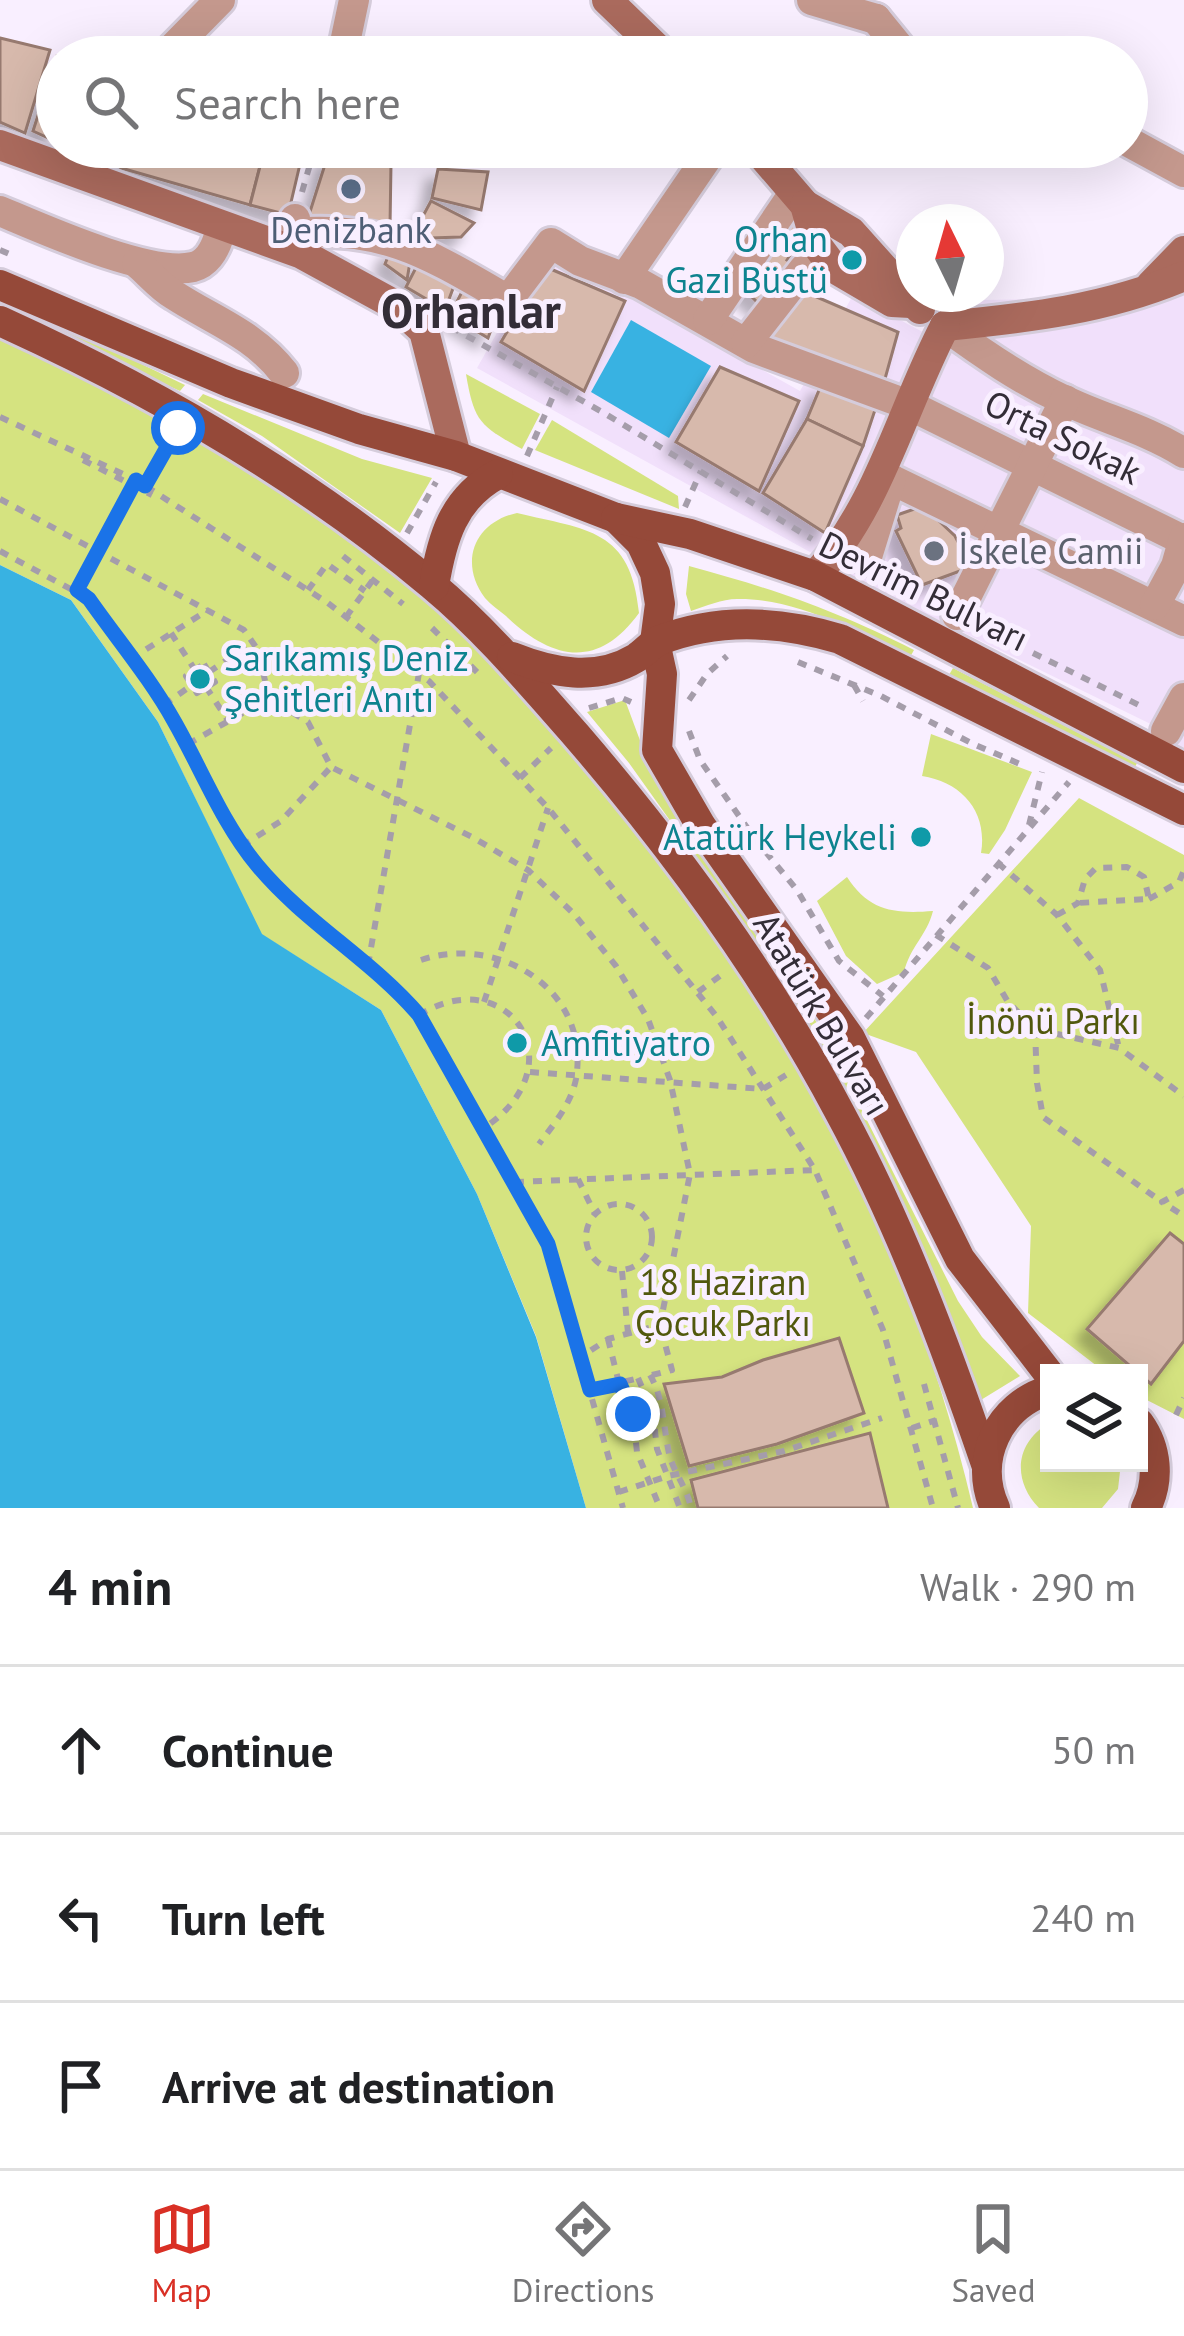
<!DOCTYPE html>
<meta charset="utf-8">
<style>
:root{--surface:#fff;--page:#f6f6f6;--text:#202124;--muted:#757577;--line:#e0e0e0;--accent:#d93025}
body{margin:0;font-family:"PT Sans",sans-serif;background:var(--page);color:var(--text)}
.controls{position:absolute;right:36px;bottom:36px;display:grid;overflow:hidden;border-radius:0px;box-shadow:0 12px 48px #0002}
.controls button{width:108px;height:108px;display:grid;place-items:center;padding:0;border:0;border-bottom:3px solid var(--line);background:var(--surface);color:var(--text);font:60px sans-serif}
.compass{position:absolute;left:896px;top:204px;width:108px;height:108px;border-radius:50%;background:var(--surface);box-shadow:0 12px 48px #0002;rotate:355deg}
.stop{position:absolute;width:36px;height:36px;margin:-27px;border:9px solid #1a73e8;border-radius:50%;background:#fff}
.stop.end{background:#1a73e8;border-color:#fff;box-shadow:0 3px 12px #0008}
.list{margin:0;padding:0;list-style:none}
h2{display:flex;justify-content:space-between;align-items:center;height:156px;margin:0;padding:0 48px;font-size:51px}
h2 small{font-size:39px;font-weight:400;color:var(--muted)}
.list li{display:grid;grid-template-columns:78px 1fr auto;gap:36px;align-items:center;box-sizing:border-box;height:168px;padding:0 48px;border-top:3px solid var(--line)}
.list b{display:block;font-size:45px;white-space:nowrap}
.list em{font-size:39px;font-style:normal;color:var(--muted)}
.icon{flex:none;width:66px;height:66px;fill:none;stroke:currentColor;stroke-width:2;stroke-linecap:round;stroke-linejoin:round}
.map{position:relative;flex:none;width:1184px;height:1508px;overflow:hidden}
.search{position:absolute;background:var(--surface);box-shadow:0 12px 48px #0002;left:36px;right:36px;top:36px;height:132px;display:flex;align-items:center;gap:30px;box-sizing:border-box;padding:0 42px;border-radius:66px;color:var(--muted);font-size:45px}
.sheet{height:660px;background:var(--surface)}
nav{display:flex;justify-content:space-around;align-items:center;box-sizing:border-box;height:168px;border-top:3px solid var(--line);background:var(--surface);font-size:33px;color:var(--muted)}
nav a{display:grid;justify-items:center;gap:6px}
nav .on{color:var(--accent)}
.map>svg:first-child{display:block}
.built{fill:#f1e0fb}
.green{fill:#d5e380}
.water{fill:#38b2e2}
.building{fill:#d7b9ac;stroke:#977a6f;stroke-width:3;filter:url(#shadow)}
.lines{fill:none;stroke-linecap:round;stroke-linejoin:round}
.street-casing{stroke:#d5ccdb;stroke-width:36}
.secondary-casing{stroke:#d5ccdb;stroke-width:36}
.primary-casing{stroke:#d5ccdb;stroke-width:36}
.path{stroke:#a59daa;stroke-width:6;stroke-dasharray:9 9;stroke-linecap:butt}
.street{stroke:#c4988d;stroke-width:30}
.secondary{stroke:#aa6a5d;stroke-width:30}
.primary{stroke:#954939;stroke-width:30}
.route{stroke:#1a73e8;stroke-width:15}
.service-dot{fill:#5c6f8a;stroke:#f9efff;stroke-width:4.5}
.culture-dot{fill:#0f9aa8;stroke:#f9efff;stroke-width:4.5}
.worship-dot{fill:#6b7280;stroke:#f9efff;stroke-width:4.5}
.labels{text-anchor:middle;stroke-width:10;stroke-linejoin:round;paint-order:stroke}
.service-label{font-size:36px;fill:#4e5e75;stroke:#f9efff}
.culture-label{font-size:36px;fill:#0d838f;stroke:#f9efff;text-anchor:end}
.street-label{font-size:36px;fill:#332d37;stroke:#f9efff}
.worship-label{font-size:36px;fill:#5b616d;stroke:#f9efff;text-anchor:start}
.park-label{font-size:36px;fill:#51580d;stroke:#f9efff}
.district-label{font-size:48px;font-weight:bold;fill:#332d37;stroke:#f9efff}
</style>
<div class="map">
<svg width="1184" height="1508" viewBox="0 0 1184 1508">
<defs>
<filter id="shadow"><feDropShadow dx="-11" dy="11" stdDeviation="6" flood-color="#0004"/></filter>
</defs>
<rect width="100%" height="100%" fill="#f9efff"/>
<path class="built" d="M545,248L800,391L853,295L951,347L975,300L1072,299L1153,276L1184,252V754L1163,743L1165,731L895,599L477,368Z"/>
<g class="green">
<path d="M0,296L185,385L180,391L0,310Z"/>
<path d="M0,329C61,361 126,390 186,425C268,475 347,534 422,595C490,651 547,720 602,787C780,1003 909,1234 973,1508H586L536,1336L477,1194L381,1010L261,934L158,722L71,600L0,565Z"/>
<path d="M466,374L540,414L522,449C480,426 474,422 466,374Z"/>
<path d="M203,394L362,459L432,478L400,533L262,436L198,400Z"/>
<path d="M552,420L678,496L679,509L535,450Z"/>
<path d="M517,513C588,530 631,529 639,613C598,670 552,660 506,616C499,610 491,605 485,598C458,562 475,522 517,513Z"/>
<path d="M689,566C774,589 835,610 914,650L909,659C856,632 799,598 737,599C722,599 706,606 691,611L686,594Z"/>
<path d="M953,668L1137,763L1134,769L949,675Z"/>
<path d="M625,700L648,762L821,1029L958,1301L982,1337L1020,1376L976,1403L741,927L711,878L629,763L587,712Z"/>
<path d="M931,734L1032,772L1005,830L989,854L981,853C988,812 962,782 922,776Z"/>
<path d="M1079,798L1184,855V1419L1139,1396V1373H1106L1028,1313L1031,1226L916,1052L863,1033Z"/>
<path d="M847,877C869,911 894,914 933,911C927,935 910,947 904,972L877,984L846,956L817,901Z"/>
<path d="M1049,1423V1463H1121L1118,1489L1102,1508H1039C1012,1480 1015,1443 1049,1423Z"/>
</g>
<g class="water">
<path d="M631,320L711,366L669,438L591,392Z"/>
<path d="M0,565L71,600L158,722L262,934L381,1010L477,1194L536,1337L586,1508H0Z"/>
</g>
<g class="building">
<path d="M0,38L50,50L25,133L0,122Z"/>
<path d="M57,56L61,57H57V142L33,131Z"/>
<path d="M129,147H265L250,205L121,168Z"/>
<path d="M265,147H304L288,215L250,205Z"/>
<path d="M328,155L391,163L390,226L308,218Z"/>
<path d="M438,169L488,172L481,210L432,198Z"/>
<path d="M431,201L474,223L461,237L430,238L416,229Z"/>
<path d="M791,210L806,247H796L787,260L798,267L763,308L739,284Z"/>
<path d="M392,247L412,250L407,280L385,264Z"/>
<path d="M422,256L458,275L445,310L406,287Z"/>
<path d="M546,267L625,301L584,391L501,342Z"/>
<path d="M466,284L501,303L488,338L450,315Z"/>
<path d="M796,288L898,332L883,386L759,332Z"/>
<path d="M720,367L799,401L759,491L676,442Z"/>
<path d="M822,383L877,404L863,446L807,419Z"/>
<path d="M807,419L863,446L825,533L763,493Z"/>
<path d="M923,506L955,536L971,567L922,585L896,531L901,528L897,515Z"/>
<path d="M1170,1233L1184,1244V1341L1151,1384L1087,1329Z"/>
<path d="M839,1338L864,1413L777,1444L689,1466L664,1384L722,1377L763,1360Z"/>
<path d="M870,1433L888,1508H698L691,1480Z"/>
</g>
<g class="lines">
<g class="street-casing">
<g id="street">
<path d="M812,0L876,19"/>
<path d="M876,19L907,57"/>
<path d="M164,57L220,0"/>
<path d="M342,57L354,0"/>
<path d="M1127,141L1184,172"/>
<path d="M0,211C43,229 149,277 193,267C206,264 214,251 218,239"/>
<path d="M295,219L292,233C385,225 430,255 508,300L551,243L580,261L641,284L754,348L909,405L1183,540"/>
<path d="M137,263C149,273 160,287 174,295C214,321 254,334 284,373"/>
<path d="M624,279L711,152"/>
<path d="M708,320L788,202"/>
<path d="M945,326C983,354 1021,380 1064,400C1104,419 1146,429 1184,453"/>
<path d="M746,343L804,269"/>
<path d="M882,475L1184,621"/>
<path d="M866,560L891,479"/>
<path d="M1155,605L1176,566L1184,538"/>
<path d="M957,615L1065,400"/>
<path d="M1166,731L1184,698"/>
</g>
</g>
<g class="secondary-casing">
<g id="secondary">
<path d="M607,0L666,57"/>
<path d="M0,145L302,254L397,306L424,331L456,456"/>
<path d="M755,147L805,205L816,244L834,268L892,302L911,303"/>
<path d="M805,205L851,232L920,309"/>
<path d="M1151,285L1184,251"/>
<path d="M945,326C1028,318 1107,309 1184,276"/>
<path d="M815,576C880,505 901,410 945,326"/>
</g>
</g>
<g class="primary-casing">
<g id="primary">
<path d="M0,285L231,383L359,429L456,456L616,518L641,543L655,573L660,604L655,642L662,674L657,750L701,826L850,1038L960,1259L1049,1374"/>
<path d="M0,321C154,391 302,476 432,585C485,629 530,683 576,735C676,851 768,977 840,1113C900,1224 945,1344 986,1464"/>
<path d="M616,518L690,534L815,576L1184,768"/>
<path d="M434,586C442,538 453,498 498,474"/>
<path d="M512,657C552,673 596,682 636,658C644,653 650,645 658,641C718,617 780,621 840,639L1184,810"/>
<path d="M1139,1423C1157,1448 1160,1480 1146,1508"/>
<path d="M995,1508C973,1459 998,1406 1049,1390"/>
</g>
</g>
<g class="path">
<path d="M302,192L315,147"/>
<path d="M0,250L16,257"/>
<path d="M451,327L604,413L812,539"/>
<path d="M0,417L136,480L328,603L429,681L548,808L717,1017L815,1170L883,1330L933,1508"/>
<path d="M527,456L557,387"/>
<path d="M83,460L152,495"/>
<path d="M145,486L170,441"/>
<path d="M0,499L244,630L258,650L269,698L308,722L331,767L472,837L528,870L574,914L616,966L648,1019L670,1080L690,1174L660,1325L608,1339L581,1357"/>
<path d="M685,507L701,471"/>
<path d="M407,533L436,482"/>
<path d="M0,551L89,599L171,715L242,846L259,868L283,894L398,990L419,1015L548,1244L623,1508"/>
<path d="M343,556L403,604"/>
<path d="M886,573L910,590"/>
<path d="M77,590L134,483"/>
<path d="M308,590L327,564L365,591"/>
<path d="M346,617L375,577"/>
<path d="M432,628L478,673"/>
<path d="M171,633L195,670"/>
<path d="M1033,653L1145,708"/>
<path d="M131,659L208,610"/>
<path d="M798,662L881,696L973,744L1020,764"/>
<path d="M204,664L215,682L197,693L186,676Z"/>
<path d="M209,672L253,642"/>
<path d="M854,685L863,701"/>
<path d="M206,687L229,722"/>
<path d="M689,700L707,674L727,656"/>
<path d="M164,705L192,685"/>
<path d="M589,708L622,698L631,702"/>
<path d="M689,731L700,760L755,839L797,890L839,961L883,996"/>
<path d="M188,744L269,698"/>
<path d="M520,778L551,748"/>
<path d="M1029,825L1042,772"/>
<path d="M242,846L281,821L331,767"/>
<path d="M998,863L1057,915L1100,970L1119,1048"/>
<path d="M1149,899L1179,882L1184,870"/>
<path d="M1057,915L1078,903L1085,879L1096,868L1127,867L1144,877L1149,899L1078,903"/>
<path d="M936,935L988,968L1008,1002L1035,1029L1119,1048L1184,1096"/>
<path d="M421,960C498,934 591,989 576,1079C571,1104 554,1124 539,1144"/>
<path d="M368,965L419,673"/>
<path d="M698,992L724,973"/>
<path d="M484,1002L548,808"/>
<path d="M419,1015C508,960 579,1065 484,1128"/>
<path d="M866,1018L1069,782"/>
<path d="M1035,1029L1037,1083L1043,1117L1162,1202"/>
<path d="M530,1072L763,1089L786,1075"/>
<path d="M578,1179L595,1214"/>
<path d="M515,1182L815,1170"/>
<path d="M1184,1190L1162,1202L1184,1216"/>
<circle cx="619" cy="1237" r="33"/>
<path d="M622,1271L628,1333"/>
<path d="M608,1339L619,1383L633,1415L637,1452L660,1508"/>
<path d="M650,1375C664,1399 663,1426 669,1453C673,1472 687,1487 691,1508"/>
<path d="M652,1375L672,1370L660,1325"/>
<path d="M638,1378L653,1413L657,1449L680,1508"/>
<path d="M924,1384L958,1508"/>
<path d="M590,1390L639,1378"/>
<path d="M1176,1415L1184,1398"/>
<path d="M912,1428L936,1420"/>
<path d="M619,1492L668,1476L784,1451L882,1418"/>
</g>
<use href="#street" class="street"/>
<use href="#secondary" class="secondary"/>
<use href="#primary" class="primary"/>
</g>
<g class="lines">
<path class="route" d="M178,428L145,486L136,480L77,590L89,599C117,639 150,678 174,721C201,768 222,823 257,865C304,922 371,959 419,1015L548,1244L590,1390L620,1384L633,1414"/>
</g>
<circle class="service-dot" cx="351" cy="189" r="12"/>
<g class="culture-dot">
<circle cx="852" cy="260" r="12"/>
<circle cx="200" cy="679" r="12"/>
<circle cx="921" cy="837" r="12"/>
<circle cx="517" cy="1043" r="12"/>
</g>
<circle class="worship-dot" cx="934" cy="551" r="12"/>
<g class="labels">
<g class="service-label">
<text x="351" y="243">Denizbank</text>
</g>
<g class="culture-label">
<text x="828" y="252">Orhan<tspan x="828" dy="41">Gazi Büstü</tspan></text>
<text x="224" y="671" text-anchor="start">Sarıkamış Deniz<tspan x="224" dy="41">Şehitleri Anıtı</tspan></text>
<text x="897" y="850">Atatürk Heykeli</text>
<text x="541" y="1056" text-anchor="start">Amfitiyatro</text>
</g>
<g class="street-label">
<text transform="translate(1063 437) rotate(26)" y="13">Orta Sokak</text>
<text transform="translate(924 591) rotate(26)" y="13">Devrim Bulvarı</text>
<text transform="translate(822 1014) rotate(59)" y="13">Atatürk Bulvarı</text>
</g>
<g class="worship-label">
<text x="958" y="564">İskele Camii</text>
</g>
<g class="park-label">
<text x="1053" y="1034">İnönü Parkı</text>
<text x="723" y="1295">18 Haziran<tspan x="723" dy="41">Çocuk Parkı</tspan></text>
</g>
<g class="district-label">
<text x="471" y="328">Orhanlar</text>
</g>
</g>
</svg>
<div class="controls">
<button><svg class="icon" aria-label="layers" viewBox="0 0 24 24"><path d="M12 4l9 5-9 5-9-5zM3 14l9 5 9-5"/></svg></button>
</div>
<svg class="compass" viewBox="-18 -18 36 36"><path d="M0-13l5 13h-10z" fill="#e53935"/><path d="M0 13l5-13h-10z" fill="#757577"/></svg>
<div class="stop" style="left:178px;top:428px"></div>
<div class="stop end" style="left:633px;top:1414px"></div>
<div class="search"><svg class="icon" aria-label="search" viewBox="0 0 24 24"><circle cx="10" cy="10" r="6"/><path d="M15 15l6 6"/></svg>Search here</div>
</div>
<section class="sheet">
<h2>4 min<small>Walk · 290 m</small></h2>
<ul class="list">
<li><svg class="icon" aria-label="ahead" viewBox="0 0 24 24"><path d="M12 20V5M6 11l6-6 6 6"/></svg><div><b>Continue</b></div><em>50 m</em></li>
<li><svg class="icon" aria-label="left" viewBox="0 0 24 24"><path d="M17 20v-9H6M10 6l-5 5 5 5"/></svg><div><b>Turn left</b></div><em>240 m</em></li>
<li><svg class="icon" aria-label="arrive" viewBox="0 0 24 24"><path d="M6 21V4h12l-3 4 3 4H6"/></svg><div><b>Arrive at destination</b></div></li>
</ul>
</section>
<nav>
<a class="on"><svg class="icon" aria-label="map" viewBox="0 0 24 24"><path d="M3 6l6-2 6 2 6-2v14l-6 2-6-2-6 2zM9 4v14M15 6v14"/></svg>Map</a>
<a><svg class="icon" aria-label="directions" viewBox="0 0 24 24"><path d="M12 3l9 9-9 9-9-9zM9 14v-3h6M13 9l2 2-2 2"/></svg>Directions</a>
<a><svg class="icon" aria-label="saved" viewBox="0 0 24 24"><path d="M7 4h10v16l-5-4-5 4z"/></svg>Saved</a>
</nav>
